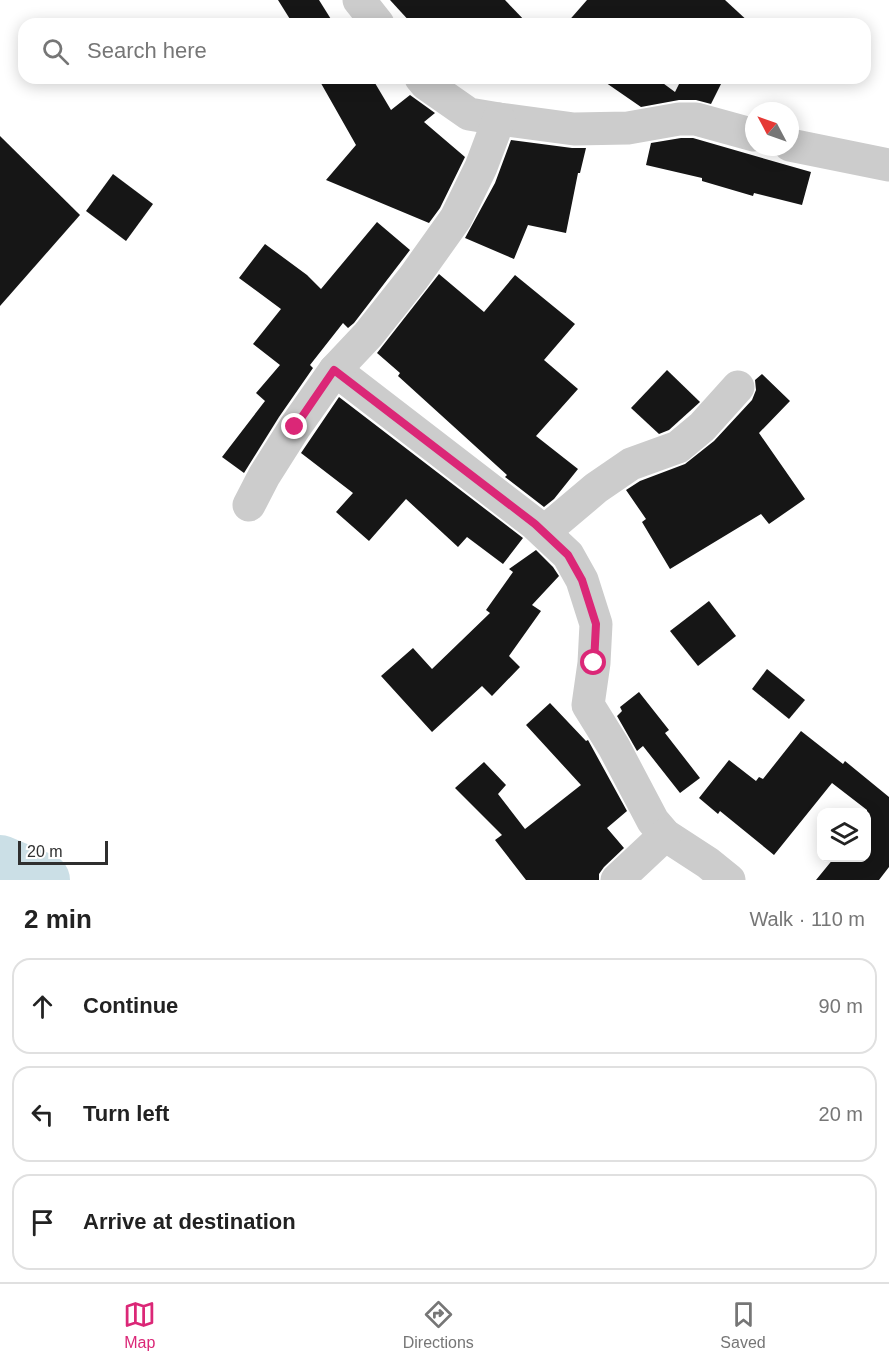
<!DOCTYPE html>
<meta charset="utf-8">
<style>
:root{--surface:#fff;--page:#f2f2f2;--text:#222;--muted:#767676;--line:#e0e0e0;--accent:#db2777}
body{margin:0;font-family:Helvetica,sans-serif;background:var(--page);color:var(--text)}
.controls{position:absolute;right:18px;bottom:18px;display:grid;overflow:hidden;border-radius:12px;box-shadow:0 3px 15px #0003}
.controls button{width:54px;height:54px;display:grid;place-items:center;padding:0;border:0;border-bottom:2px solid var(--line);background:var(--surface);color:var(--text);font:30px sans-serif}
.compass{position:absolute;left:745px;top:102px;width:54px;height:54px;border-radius:50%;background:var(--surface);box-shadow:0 3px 15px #0003;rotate:311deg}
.scale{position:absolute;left:18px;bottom:15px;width:90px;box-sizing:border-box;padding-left:6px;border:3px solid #2f2f2f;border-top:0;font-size:16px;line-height:21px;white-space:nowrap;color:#2f2f2f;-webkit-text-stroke:4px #fff;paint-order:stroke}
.stop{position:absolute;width:18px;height:18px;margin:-14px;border:4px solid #db2777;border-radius:50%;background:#fff}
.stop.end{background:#db2777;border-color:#fff;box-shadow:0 2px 6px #0008}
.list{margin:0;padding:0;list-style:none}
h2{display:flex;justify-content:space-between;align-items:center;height:78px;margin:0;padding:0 24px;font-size:26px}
h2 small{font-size:20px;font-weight:400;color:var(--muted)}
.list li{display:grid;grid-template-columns:39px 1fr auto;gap:18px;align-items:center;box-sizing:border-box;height:96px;margin:0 12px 12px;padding:0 12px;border:2px solid var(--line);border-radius:18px}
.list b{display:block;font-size:22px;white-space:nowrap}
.list em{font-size:20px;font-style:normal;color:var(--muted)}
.icon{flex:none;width:33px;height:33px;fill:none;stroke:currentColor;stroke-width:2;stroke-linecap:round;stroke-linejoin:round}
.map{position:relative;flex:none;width:889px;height:880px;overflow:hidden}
.search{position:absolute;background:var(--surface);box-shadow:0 3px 15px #0003;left:18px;right:18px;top:18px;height:66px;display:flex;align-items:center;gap:15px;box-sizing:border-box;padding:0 21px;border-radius:18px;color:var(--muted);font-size:22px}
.sheet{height:402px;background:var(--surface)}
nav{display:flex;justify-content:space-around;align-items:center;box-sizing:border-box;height:84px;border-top:2px solid var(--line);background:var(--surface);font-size:16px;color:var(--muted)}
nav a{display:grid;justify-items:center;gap:3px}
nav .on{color:var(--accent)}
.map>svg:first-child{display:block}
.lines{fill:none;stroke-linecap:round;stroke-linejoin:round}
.river{stroke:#cbdfe6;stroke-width:54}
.building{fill:#161616}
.minor{stroke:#ccc;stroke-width:33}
.route{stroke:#db2777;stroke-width:8}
</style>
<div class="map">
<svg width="889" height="880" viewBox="0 0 889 880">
<rect width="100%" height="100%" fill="#fff"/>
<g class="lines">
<path class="river" d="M0,862L43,880"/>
</g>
<g class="building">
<path d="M278,0H319L334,24H293Z"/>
<path d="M390,0H505L528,24H412Z"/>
<path d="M587,0H725L751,24H566Z"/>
<path d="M318,78H372L391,110L410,95L435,113L424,122L465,157L440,208L429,223L326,180L356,145Z"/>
<path d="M599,78H656L675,92L682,78H724L711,104L696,100H679L641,107Z"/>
<path d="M0,136L80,215L0,306Z"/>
<path d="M681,138H693L811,172L802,205L754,193L753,196L702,181V178L646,165L651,143Z"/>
<path d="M511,140L572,148H586L580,173H578L566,233L528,225L514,259L465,238L495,183Z"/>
<path d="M113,174L153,204L126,241L86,211Z"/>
<path d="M377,222L410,250L354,323L348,328L343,323L310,365L313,368L279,417L244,473L222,457L265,401L256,393L280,365L253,344L281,309L239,278L265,244L307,275L321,289Z"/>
<path d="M439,274L484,312L515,275L575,324L544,360L578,389L536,436L578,469L554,499L544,507L505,477L507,475L398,376L400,373L377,353Z"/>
<path d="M667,370L700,402L669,430L659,434L631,408Z"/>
<path d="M762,374L790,401L759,433L805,499L769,524L761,514L670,569L642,522L646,519L626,490L640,481L685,464L714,441L752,400L756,390L755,380Z"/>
<path d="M339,397L523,538L503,564L467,537L458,547L406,499L369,541L336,512L353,493L301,453Z"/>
<path d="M536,550L553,567L559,576L532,605L541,611L509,656L520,667L492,696L482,686L432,732L381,676L413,648L432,669L490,613L486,610L513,572L509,569Z"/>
<path d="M709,601L736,636L698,666L670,631Z"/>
<path d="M767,669L805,700L789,719L752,689Z"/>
<path d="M639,692L669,730L665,733L700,778L680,793L643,746L637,751L617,716L622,711L620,707Z"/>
<path d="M550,703L586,741L588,740L627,811L607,828L624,848L604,867L599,874V880H526L495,840L502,835L455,788L484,762L506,785L498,794L525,829L581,785L526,725Z"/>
<path d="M801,731L843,764L845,761L889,797V867L879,880H816L834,858H867V810L832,783L774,855L720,811L718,814L699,798L729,760L756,781L759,777L763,779Z"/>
</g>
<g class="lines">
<g class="minor">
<path d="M359,0L378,24"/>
<path d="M421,78L426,84L469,114L499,119L574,129L628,128L679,119H696L754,135"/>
<path d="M790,145L889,165"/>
<path d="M335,370L535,524L568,555L582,580L596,624L594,663L588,705L614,747L653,821L665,835L708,863L729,880"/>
<path d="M249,505L264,476L295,427L335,370L368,335L414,277L456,218L481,167L499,119"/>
<path d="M544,532L596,488L631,464L678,447L702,427L738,387"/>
<path d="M617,880L665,835"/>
</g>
</g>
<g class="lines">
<path class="route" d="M295,427L334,370L535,524L568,555L582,580L596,624L594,663"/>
</g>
</svg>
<div class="controls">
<button><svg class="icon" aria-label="layers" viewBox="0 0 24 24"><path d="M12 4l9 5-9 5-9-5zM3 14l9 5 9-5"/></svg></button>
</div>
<svg class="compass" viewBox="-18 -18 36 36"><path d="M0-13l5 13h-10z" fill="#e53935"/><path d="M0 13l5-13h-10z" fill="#767676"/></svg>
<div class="scale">20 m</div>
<div class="stop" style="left:594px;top:663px"></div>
<div class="stop end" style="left:295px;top:427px"></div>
<div class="search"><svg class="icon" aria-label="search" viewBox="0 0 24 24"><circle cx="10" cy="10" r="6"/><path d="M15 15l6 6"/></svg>Search here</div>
</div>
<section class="sheet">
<h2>2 min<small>Walk · 110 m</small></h2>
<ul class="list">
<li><svg class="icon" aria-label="ahead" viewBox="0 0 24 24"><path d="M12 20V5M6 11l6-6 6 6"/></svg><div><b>Continue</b></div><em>90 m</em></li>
<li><svg class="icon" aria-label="left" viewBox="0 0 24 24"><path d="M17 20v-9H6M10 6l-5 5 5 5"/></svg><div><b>Turn left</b></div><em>20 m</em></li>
<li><svg class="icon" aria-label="arrive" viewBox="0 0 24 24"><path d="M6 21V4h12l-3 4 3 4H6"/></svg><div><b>Arrive at destination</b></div></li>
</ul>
</section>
<nav>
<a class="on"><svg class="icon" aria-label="map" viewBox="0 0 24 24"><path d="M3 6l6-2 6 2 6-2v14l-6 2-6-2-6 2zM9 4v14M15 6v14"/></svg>Map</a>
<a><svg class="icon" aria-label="directions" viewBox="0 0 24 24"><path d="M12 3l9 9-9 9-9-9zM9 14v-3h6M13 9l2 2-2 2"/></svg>Directions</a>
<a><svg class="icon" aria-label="saved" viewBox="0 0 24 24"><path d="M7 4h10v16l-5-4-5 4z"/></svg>Saved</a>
</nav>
